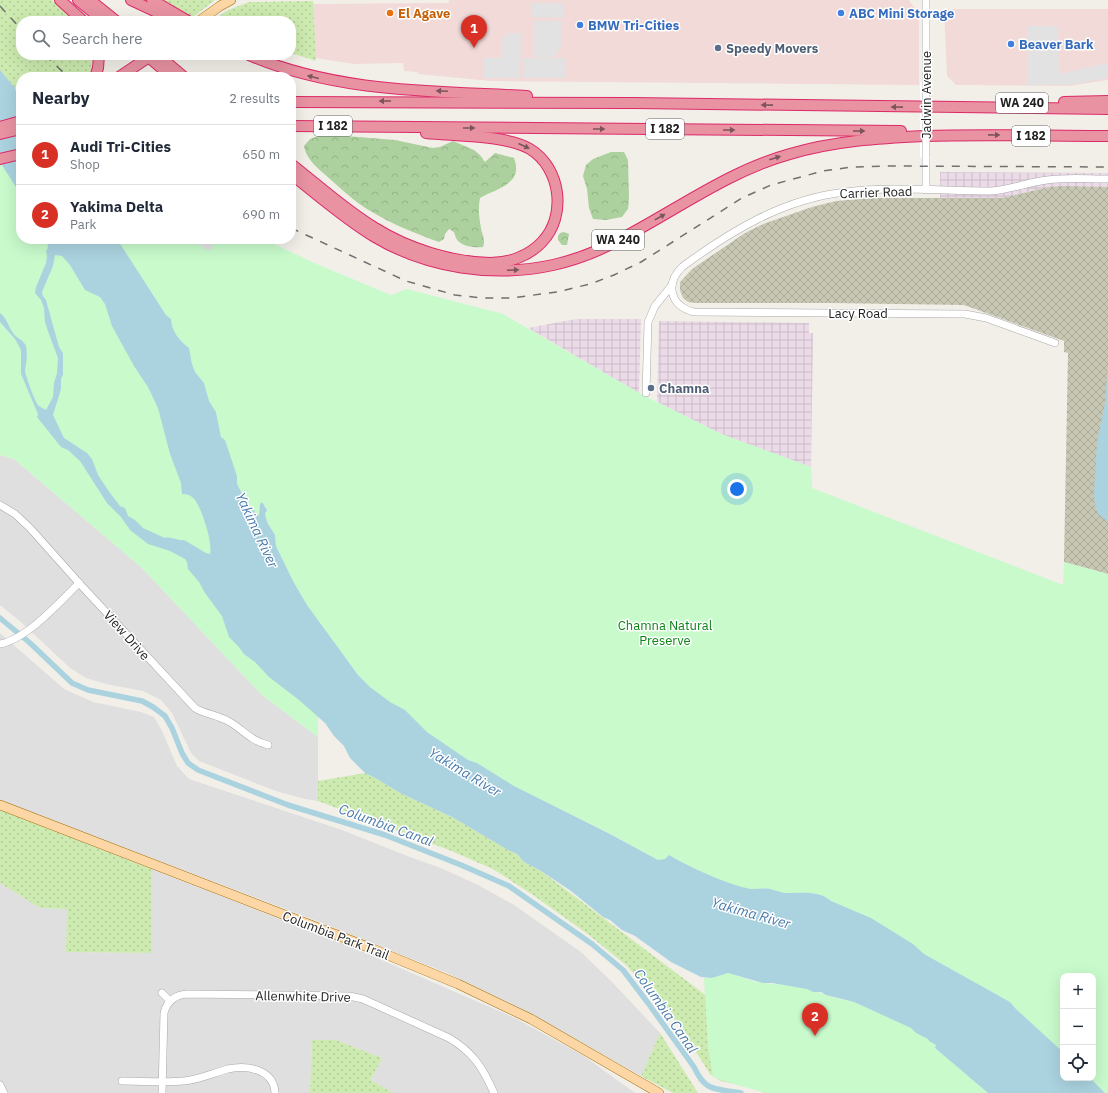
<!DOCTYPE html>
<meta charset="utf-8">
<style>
:root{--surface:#fff;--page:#f2f2f3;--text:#1f2937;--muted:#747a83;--line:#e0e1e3;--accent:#d93025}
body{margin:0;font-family:"IBM Plex Sans",sans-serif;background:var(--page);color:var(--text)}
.controls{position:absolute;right:12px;bottom:12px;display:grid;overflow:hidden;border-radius:8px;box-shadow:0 4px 16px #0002}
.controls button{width:36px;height:36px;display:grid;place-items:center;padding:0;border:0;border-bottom:1px solid var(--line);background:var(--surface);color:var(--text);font:20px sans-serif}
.you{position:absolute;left:737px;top:489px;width:14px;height:14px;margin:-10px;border:3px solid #fff;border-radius:50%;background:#1a73e8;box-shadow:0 0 0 6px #1a73e833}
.badge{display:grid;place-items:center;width:26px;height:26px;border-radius:50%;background:var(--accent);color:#fff;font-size:13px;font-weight:700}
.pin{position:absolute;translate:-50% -33px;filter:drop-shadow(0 1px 2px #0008)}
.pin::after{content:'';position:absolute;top:21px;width:14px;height:12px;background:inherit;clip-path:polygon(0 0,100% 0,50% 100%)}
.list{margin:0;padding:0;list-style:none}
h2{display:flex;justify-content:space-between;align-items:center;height:52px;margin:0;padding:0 16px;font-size:17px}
h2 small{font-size:13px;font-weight:400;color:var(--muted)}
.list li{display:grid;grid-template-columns:26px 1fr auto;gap:12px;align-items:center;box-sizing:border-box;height:60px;padding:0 16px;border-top:1px solid var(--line)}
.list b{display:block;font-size:15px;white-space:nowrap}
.list p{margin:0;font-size:13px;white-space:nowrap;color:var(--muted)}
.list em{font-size:13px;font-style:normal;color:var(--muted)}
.icon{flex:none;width:22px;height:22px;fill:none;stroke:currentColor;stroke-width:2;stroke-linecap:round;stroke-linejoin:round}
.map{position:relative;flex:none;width:1108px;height:1093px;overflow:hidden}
.search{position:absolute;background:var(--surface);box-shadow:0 4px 16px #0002;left:16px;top:16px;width:280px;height:44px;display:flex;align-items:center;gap:10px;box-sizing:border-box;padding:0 14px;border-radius:16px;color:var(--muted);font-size:15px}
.panel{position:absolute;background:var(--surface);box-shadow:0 4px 16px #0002;left:16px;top:72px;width:280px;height:172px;border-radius:16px}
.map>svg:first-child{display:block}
.residential{fill:#e0dfdf}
.commercial{fill:#f2dad9}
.industrial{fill:url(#industrial-grid)}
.construction{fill:url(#construction-cross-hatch)}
.grass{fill:url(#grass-dots)}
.forest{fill:url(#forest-crowns)}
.park{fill:#c8facc}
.parking{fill:#e2e2e2}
.water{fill:#aad3df;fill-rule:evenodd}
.pier{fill:#fff}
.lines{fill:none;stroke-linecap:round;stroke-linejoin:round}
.canal{stroke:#aad3df;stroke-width:5.5}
.minor-casing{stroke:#a9a9a9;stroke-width:8}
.major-casing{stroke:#a06b00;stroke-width:10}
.highway-casing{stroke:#dc2a67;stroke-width:12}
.minor{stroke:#fff;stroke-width:7}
.major{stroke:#fcd6a4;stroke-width:9}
.highway{stroke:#e892a2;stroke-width:10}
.rail{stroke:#707070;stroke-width:1.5;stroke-dasharray:8 8;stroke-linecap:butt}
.minor-bridge-casing{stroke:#a9a9a9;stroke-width:8;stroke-linecap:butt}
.minor-bridge{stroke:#fff;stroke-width:7}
.oneway{fill:#7b545c}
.food-dot{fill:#e8710a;stroke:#fff;stroke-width:1.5}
.shop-dot{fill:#3f7fe0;stroke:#fff;stroke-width:1.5}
.service-dot{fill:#5c6f8a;stroke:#fff;stroke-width:1.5}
.labels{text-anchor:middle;stroke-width:3;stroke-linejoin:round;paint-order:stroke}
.shield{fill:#fff;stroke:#646464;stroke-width:1}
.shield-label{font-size:12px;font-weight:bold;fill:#222}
.food-label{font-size:13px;font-weight:bold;fill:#c56008;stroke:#fff;text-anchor:start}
.shop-label{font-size:13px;font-weight:bold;fill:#366cbe;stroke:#fff;text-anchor:start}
.service-label{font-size:13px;font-weight:bold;fill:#4e5e75;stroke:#fff;text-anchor:start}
.street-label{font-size:13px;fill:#222;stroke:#fff}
.park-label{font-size:13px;fill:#0c8416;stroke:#fff}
.water-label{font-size:14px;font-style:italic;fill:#4a7aab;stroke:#fff}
</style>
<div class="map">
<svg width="1108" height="1093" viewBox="0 0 1108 1093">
<defs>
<pattern id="industrial-grid" width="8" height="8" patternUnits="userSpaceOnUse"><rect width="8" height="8" fill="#ebdbe8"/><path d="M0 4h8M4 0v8" fill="none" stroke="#c9bcc7"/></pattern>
<pattern id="construction-cross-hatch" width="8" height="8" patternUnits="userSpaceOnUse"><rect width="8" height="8" fill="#c7c7b4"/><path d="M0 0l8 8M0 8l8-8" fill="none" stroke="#abab9a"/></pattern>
<pattern id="grass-dots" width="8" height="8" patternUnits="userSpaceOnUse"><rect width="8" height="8" fill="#cdebb0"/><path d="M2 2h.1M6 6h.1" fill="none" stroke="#b0c997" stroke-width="1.8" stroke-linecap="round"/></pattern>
<pattern id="forest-crowns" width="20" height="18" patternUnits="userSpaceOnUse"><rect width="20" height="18" fill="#add19e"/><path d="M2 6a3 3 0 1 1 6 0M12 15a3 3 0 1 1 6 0" fill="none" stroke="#95b388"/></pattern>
</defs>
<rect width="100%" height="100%" fill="#f2efe9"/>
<g class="residential">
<path d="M0,455L14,459L142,568L262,695L318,737V801L305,799L276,791L199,761L191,753L172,713L161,700L143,691L106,684L86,678L70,668L22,623L0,605Z"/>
<path d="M0,633L64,689L93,702L141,712L154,717L162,731L177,766L189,779L342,830L410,857L441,868L478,885L514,905L581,952L612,982L660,1033L641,1076L553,1026L509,1003L447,973L322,923L0,800Z"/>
<path d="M151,869L354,948L515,1018L584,1056L635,1093H393L371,1080L382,1058L336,1040H312L310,1093H0V883L40,908L67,909L66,952L151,953Z"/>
</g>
<g class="commercial">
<path d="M449,0H909L919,14V85L491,81L418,74V72L404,71L403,63L354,64L315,58L313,4L449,3Z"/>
<path d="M944,9H1108V80L1069,86L956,85L947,76Z"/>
</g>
<g class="industrial">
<path d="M940,172L1108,173V187H1049L1002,198H940Z"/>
<path d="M576,319H641L639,393L528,328Z"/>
<path d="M659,321L809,323V333H813L811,467L721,434L657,402Z"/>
</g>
<path class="construction" d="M1063,186L1108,187V574L1064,562L1068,353L1064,352V341L964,305L831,303H695L688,302L683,298L680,290V282L692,269L745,233L763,224L812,207L836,201L871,198H1002L1049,187Z"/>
<g class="grass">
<path d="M0,0H52L73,21H21V55H91L92,66L88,77H21V103L18,99L15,88L0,70Z"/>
<path d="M164,0H215L193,17Z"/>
<path d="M313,1L316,61L291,53V21H212L228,10L249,2Z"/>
<path d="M365,773L377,779L400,793L452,817L508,850L517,854L524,862L541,871L773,1046V1093H765L748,1087L721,1081L710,1074L677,1022L626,965L589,935L533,895L493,869L449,850L318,801V781Z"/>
<path d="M0,810L151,869V953L66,952L67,909L40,908L0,883Z"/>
<path d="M660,1033L698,1093H673L641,1076Z"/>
<path d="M312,1040H336L382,1058L371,1080L393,1093H310Z"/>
</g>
<g class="forest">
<path d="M318,136H346L395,140L433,148L440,147L453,141L474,150L480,155L485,162L495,153L514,158C524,184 497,188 480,198C478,208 479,217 481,228C482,235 486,240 483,247C476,248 464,247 458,241C456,239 455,235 454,232L449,229L445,234L444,239L439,242C411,232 382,220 358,203C349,196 339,187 330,179C320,170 306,160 304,146L310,139Z"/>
<path d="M611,152H624L628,160L629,198L628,209L622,217L606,220L593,219L589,208L587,189L583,176L586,165L593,159Z"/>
<path d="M564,232L569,234L567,245H562L558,240V236L560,233Z"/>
</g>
<g class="park">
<path d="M0,149L21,181V239H62L97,288L318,698V737L262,695L142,568L14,459L0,455Z"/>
<path d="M117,239H264L314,263L391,295L407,289L503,314L639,393L721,434L811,467L812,488L1063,585L1064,562L1108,574V1093H1105L1090,1078H1093V976H1063V1052L1016,1009L1010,1002L924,954L913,944L871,918L831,901C820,890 799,893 785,893C779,892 775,890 770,889C764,888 757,889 751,889C729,885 689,867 669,855L665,859L658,860L611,834L514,786L477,763L468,760L427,732L405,710L390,703L370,687L358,675L307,605L293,581L276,546L275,535L267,522L265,514L267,509L262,502L260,504V517L247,503L237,484V476L221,437L216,412L209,401L204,383L195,372L192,364L189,348C179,340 172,332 171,319L166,315Z"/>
<path d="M728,973C740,976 752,982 764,983C776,984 795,986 807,989C823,993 838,1000 854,1002L911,1028L916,1033L929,1039V1041L936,1045L935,1048L988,1093H768L737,1085L713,1077L708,1047L704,978H712Z"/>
</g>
<g class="parking">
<path d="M531,3H563V18L531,17Z"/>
<path d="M533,21H561V46L554,57H533Z"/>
<path d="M1027,26H1058L1059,74L1108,63V78L1069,85H1027Z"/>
<path d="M507,33H521L520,78H484V58H501V37H507Z"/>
<rect x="524" y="58" width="42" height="20"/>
<path d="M189,239H217L209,251Z"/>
</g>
<g class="water">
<path d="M0,70L15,88L18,99L21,103V195L0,162Z"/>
<path d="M45,239H117L166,315L171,319C172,332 179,340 189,348L192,364L195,372L204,383L209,401L216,412L221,437L225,440L237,476V484L247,503L259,516L260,504L262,502L267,510L265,514L267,522L275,535L276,546L293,581L307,605L358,675L370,687L390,702L405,710L427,732L468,760L477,763L514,786L610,834L658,860L665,859L669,855C689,867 729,885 751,889C757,889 764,888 770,889C775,890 779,892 785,893C799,893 820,890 831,901L871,918L913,944L924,954L1010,1002L1016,1009L1063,1052V1078H1090L1105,1093H988L935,1048L936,1045L929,1041L928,1039L916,1033L911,1028L854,1002L826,995L821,992H813L807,989L772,983H763L728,973L712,978L701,977L671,962L635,936L622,930L610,920L603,917L571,891L541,871L524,862L517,854L508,850L452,817L400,793L377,779L365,773L350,758L344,746L334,736L325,723L299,700L269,677L255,662L244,654L238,646L229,637L222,616L205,593L199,582L188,569L187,562L185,559L170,551L148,544L130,530L121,517L107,503L80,461L68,450L61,447L37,417L38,414L21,374V350L15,339L0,322V313C7,318 8,326 13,333C16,338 24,340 26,346C28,354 26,363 25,371C25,374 35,402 38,405C40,407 44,409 46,410L53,397L54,383L57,373L58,358L49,334L45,322L44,308L41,300L35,293L36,287L46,263L47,257L46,251L48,248L47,241ZM55,255L62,256L70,265L85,290L100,297L105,304L112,326L134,366L148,387L158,408L170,454L181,483L182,494C188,494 192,496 195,500C202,509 213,544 210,554L206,553L184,540C177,541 171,536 165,538L143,528L135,520L128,516L125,508L120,506L110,493L98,475L92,459L87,453L64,438L53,415L61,389V379L63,375V353L59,347L46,300L43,296L42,292L53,266Z"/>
<path d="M1108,364V522L1098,514L1095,504L1094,493L1097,442L1105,403Z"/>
</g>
<rect class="pier" x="920" y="82" width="10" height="75"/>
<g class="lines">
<path class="canal" d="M0,618L30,643L72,683L88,690L142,701L153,707L165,716L172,728L182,753L188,763L198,770L288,805L385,835L461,865L509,886L592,944L623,970L648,1003L694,1067C706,1093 715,1088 741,1093"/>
<g class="minor-casing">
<g id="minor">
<path d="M926,0V82"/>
<path d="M926,190V157"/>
<path d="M1055,343L986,318L965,314L694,312C670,306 665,284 682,267C731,231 783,199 845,192C893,186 943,191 991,191C1011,190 1028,182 1047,180C1067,177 1088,179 1108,179"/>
<path d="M646,393L648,322L655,306L672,285"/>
<path d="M0,505L15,514L30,528L79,583L195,708C205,714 217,715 228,721C243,729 249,740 268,745"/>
<path d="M0,644C27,639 60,602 79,583"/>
<path d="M162,993L170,1001"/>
<path d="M122,1081C142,1081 164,1083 184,1081C198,1080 213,1073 228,1069C247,1065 274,1069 275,1093"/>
<path d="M0,1085L4,1093"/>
<path d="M162,1093L164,1013C167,1001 175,995 187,994L349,996L363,999L449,1038C473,1052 483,1068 494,1093"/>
</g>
</g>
<g class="major-casing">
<g id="major">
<path d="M199,21L220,6L231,0"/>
<path d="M0,805L373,949L458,984L531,1019L659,1093"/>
</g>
</g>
<g class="highway-casing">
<g id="highway">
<path d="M60,0L83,21"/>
<path d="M78,0L104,21"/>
<path d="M90,0L116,21"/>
<path d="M131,0L176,21"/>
<path d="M152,0L188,21"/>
<path d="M146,55L172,77"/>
<path d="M158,55L184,77"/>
<path d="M249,55C337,93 433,91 527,96"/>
<path d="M95,77L98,68L99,55"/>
<path d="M119,77L149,57"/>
<path d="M291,102L634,103L1108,109"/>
<path d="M1064,102L1108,101"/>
<path d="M291,126L901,131"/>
<path d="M0,127L21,121"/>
<path d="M0,134L21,129"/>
<path d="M0,159L21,154"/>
<path d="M291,164C318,185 345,210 375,228C409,249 451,262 490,263C509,263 529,256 542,242C567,216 561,168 530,149C507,135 454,136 426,133"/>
<path d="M291,174C318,195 345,219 375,237C427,268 494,278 553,265C580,259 606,248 630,234C682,206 732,170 790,154C834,141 879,138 924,136C985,134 1047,136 1108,136"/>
</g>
</g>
<use href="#minor" class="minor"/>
<use href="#major" class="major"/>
<use href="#highway" class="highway"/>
<g class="rail">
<path d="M0,6L21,29"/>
<path d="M45,55L68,77"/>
<path d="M291,228L406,281L455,295L483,298H511L557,292L590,284L614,275L641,262L742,198L771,185L823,171L852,167L885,166L1108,167"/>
</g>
<g class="minor-bridge-casing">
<path id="minor-bridge" d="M926,157V82"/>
</g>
<use href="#minor-bridge" class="minor-bridge"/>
</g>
<defs><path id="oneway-solid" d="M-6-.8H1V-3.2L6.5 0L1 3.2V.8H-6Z"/></defs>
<g class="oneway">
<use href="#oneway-solid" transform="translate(313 77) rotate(-166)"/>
<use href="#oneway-solid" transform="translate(442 91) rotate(-177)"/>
<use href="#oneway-solid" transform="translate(385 101) rotate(-180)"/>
<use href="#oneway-solid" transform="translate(767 105) rotate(-179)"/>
<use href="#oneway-solid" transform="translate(897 107) rotate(-179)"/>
<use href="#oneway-solid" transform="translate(469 128)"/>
<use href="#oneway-solid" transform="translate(599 129)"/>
<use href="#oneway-solid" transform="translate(729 130)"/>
<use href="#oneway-solid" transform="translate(859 131)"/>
<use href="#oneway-solid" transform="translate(994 135) rotate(1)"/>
<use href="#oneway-solid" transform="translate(524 146) rotate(24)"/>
<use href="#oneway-solid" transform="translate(775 158) rotate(-18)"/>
<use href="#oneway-solid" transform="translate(660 217) rotate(-29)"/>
<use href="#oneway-solid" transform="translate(513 270) rotate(-3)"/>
</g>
<circle class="food-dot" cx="390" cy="13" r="4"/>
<g class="shop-dot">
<circle cx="841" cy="13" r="4"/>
<circle cx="580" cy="25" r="4"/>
<circle cx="1011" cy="44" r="4"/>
</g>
<g class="service-dot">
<circle cx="718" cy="48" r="4"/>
<circle cx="651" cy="388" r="4"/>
</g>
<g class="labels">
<g class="shield">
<rect x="996" y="93" width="52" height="20" rx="3"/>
<rect x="314" y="116" width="38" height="20" rx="3"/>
<rect x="646" y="119" width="38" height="20" rx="3"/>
<rect x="1012" y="126" width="38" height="20" rx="3"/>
<rect x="592" y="230" width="52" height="20" rx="3"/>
</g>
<g class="shield-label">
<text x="1022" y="107">WA 240</text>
<text x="333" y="130">I 182</text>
<text x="665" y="133">I 182</text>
<text x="1031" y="140">I 182</text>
<text x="618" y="244">WA 240</text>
</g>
<g class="food-label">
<text x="398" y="18">El Agave</text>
</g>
<g class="shop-label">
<text x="849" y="18">ABC Mini Storage</text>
<text x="588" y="30">BMW Tri-Cities</text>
<text x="1019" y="49">Beaver Bark</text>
</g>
<g class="service-label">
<text x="726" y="53">Speedy Movers</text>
<text x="659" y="393">Chamna</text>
</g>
<g class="street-label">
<text transform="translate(926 95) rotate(-90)" y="5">Jadwin Avenue</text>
<text transform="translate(876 192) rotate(-2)" y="5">Carrier Road</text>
<text x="858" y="318">Lacy Road</text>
<text transform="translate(127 635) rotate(48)" y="5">View Drive</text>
<text transform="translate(336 935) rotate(21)" y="5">Columbia Park Trail</text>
<text transform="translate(303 996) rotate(1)" y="5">Allenwhite Drive</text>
</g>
<g class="park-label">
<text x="665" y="630">Chamna Natural<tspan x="665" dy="15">Preserve</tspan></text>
</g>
<g class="water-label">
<text transform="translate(257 530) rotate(65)" y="5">Yakima River</text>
<text transform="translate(465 772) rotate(31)" y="5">Yakima River</text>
<text transform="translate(386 825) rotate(20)" y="5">Columbia Canal</text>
<text transform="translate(751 913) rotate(16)" y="5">Yakima River</text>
<text transform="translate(666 1011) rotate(55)" y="5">Columbia Canal</text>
</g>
</g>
</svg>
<div class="controls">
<button>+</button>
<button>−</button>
<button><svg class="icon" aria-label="locate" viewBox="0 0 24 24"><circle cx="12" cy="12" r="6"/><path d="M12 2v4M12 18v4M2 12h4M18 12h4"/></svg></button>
</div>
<div class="you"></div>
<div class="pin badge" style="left:474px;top:48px">1</div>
<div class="pin badge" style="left:815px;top:1036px">2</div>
<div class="search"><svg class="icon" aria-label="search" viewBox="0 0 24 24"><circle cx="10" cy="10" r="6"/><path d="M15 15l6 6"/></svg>Search here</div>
<section class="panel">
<h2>Nearby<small>2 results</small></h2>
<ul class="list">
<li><span class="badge">1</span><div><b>Audi Tri-Cities</b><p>Shop</p></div><em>650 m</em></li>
<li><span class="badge">2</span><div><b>Yakima Delta</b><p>Park</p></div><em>690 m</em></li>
</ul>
</section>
</div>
